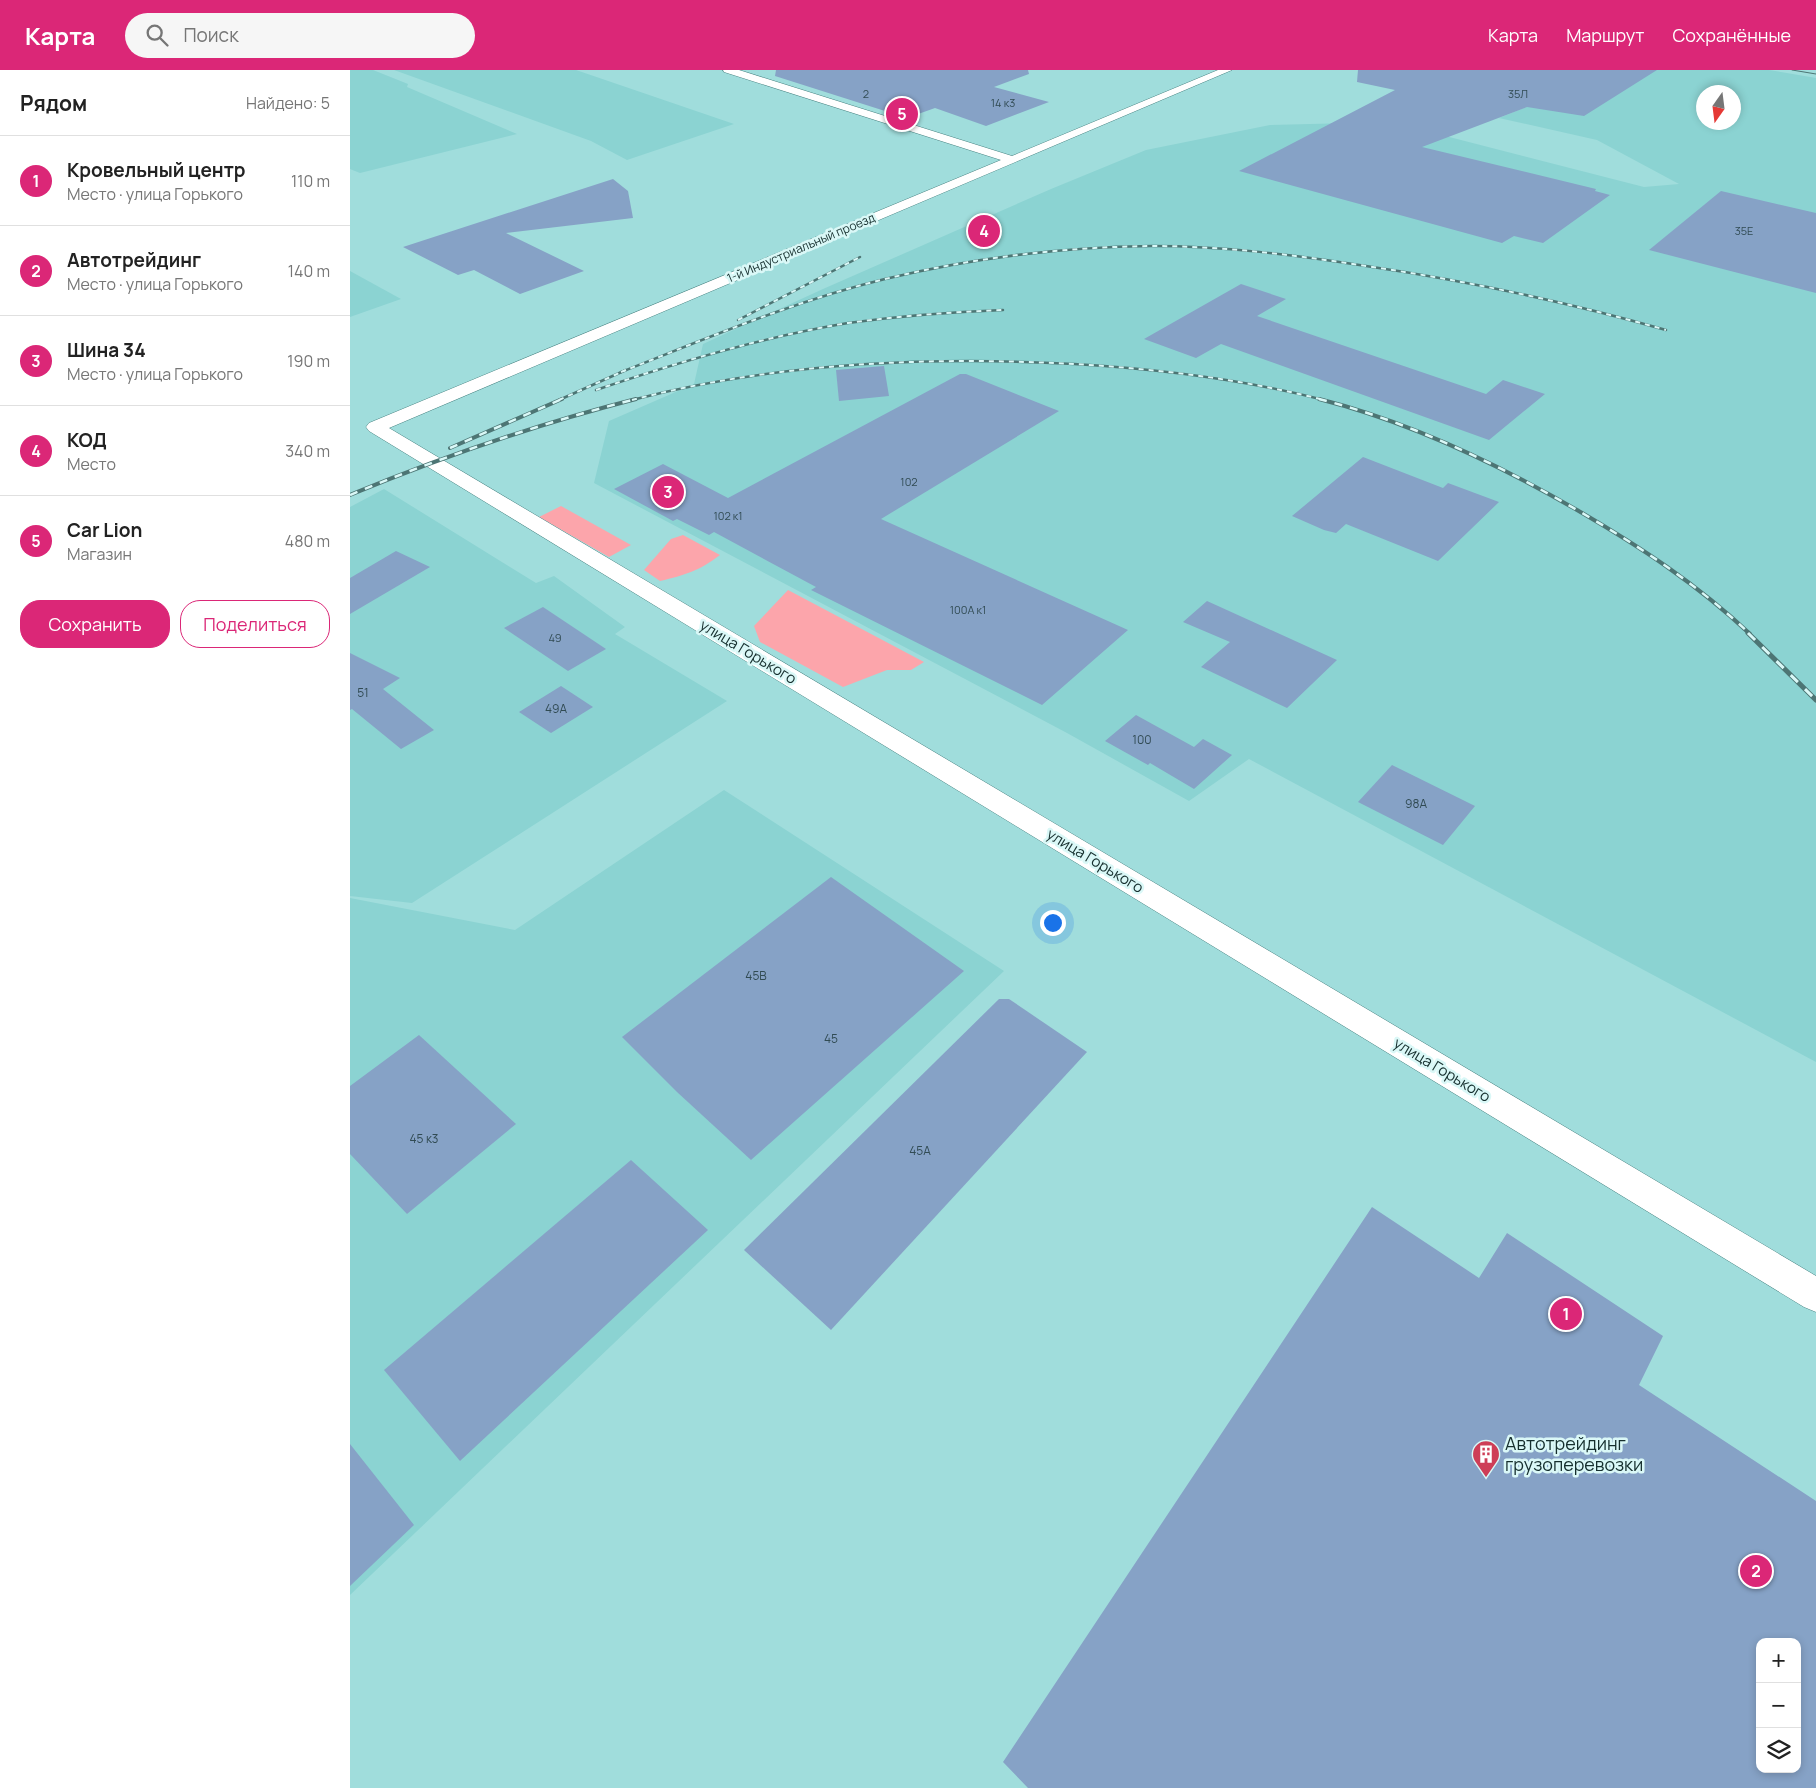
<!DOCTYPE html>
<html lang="ru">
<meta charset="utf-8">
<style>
:root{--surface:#fff;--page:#f6f6f6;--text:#222;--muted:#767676;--line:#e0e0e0;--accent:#db2777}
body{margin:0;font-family:Manrope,sans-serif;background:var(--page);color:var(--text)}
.controls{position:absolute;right:15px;bottom:15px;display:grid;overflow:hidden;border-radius:10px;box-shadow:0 2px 8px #0003}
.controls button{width:45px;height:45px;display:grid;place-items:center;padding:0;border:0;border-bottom:1px solid var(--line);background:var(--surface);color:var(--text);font:25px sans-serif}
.compass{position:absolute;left:1346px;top:15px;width:45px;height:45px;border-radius:50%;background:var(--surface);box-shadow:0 2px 8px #0003;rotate:194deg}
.you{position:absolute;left:702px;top:852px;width:18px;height:18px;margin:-12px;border:4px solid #fff;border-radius:50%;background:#1a73e8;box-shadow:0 0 0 8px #1a73e833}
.badge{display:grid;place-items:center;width:32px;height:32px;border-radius:50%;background:var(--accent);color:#fff;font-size:16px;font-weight:700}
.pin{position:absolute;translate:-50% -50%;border:2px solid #fff;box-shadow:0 1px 5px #0006}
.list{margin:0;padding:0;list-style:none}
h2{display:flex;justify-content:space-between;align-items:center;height:65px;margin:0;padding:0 20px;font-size:21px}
h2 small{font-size:16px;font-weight:400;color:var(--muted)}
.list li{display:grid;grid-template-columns:32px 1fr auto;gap:15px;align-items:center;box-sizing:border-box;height:90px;padding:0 20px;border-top:1px solid var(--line)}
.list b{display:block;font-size:19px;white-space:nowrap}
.list p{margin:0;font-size:16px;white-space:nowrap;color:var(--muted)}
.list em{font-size:16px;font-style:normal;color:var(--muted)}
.actions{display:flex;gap:10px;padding:15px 20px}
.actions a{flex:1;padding:11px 0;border:1px solid var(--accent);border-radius:20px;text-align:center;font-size:18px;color:var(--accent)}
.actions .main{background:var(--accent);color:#fff}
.icon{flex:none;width:28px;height:28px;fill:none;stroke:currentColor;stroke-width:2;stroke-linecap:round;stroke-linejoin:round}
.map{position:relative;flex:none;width:1466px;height:1718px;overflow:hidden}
header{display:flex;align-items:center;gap:30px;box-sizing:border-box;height:70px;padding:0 25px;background:var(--accent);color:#fff}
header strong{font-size:24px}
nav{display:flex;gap:28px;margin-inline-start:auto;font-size:18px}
.search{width:350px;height:45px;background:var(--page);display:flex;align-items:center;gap:12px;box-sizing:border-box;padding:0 18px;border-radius:28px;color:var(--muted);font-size:19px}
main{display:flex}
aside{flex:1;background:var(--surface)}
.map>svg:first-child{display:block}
.built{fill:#8bd3d2;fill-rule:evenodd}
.green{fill:#fca5ab}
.building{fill:#86a2c6;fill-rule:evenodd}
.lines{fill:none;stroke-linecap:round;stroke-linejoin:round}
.minor-casing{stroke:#488382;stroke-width:1}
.minor{fill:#fff;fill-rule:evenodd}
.tram{stroke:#4d7574;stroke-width:1}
.rail-far2-casing{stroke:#4d7574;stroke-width:2.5}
.rail-far1-casing{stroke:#4d7574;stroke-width:4}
.rail-casing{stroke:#4d7574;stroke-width:5}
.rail-far2{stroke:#daf8f7;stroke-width:2;stroke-dasharray:5;stroke-linecap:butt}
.rail-far1{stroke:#daf8f7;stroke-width:2.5;stroke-dasharray:8;stroke-linecap:butt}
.rail{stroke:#daf8f7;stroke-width:3;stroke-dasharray:10;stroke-linecap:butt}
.labels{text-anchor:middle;stroke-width:5;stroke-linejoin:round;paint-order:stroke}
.far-number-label{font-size:11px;fill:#314b53}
.far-street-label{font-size:12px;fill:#152e2d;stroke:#daf8f7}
.number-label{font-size:12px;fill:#314b53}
.street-label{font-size:15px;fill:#152e2d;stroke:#daf8f7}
.near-poi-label{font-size:18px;fill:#152e2d;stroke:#daf8f7;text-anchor:start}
</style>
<header>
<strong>Карта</strong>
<div class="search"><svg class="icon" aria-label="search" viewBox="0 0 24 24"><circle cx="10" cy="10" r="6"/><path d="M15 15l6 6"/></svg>Поиск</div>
<nav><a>Карта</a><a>Маршрут</a><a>Сохранённые</a></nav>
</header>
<main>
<aside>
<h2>Рядом<small>Найдено: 5</small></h2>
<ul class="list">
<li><span class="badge">1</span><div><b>Кровельный центр</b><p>Место · улица Горького</p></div><em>110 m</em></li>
<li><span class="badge">2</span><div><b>Автотрейдинг</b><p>Место · улица Горького</p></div><em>140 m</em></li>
<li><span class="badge">3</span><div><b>Шина 34</b><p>Место · улица Горького</p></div><em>190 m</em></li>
<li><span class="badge">4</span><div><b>КОД</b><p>Место</p></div><em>340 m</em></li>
<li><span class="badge">5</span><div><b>Car Lion</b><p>Магазин</p></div><em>480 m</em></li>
</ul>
<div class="actions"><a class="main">Сохранить</a><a>Поделиться</a></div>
</aside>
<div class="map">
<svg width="1466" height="1718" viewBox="0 0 1466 1718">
<rect width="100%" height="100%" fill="#a0dddc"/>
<g class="built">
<path d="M0,0H23L58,14L57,17L167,64L10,103L0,99Z"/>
<path d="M44,0H226L384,54L277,90L241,71Z"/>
<path d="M1157,0H1419L1466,8V992L899,689L839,731L717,663L244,413L259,351L344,314L353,274L473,219L701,119L796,80L920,55L1041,52L1294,117L1329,114L1247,70L1149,48L1184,34ZM1354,22H1384V52H1354Z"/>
<path d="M0,201L51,229L0,247Z"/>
<path d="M34,419L186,513L204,506L275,557L265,564L377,631L62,833L0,826V437Z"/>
<path d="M374,720L654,901L0,1525V828L165,860Z"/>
</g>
<g class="green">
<path d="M211,436L281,475L259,487L189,447Z"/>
<path d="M333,465L370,485C349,501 335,505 310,511L294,500L321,469Z"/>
<path d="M438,520L574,592L561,600H537L493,617L410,572L404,556Z"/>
</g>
<g class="building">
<path d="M426,0H678L679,4L644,17L699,32L636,56L585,38L557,48L425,6Z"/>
<path d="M1008,0H1307L1234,46L1177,37L1072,77L1246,119L1245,121L1260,125L1193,173L1164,166L1152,173L889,101L1045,20L1007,12Z"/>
<path d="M263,109L278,121L283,148L156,163L234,201L170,224L124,200L108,205L53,177Z"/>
<path d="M1371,121L1466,143V223L1299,180Z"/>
<path d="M891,214L936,229L907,246L1136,324L1153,310L1195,324L1139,370L871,274L846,288L794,269Z"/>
<path d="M534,296L539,326L489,331L486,300Z"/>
<path d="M610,304H616L709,341L531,449L778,560L692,635L461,520L466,517L364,462L359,465L327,449L323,451L264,419L313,394L378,428Z"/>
<path d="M1013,387L1093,418L1098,413L1149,432L1088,491L996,454L986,463L974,460L942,446Z"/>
<path d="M46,481L80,497L0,544V508Z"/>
<path d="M857,531L987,590L937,638L851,597L880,572L833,552Z"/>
<path d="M193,537L256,579L218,601L154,558Z"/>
<path d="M0,583L50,608L33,619L84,660L51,679L2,639L0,640Z"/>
<path d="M211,616L243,637L201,663L169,642Z"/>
<path d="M786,645L844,677L853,669L882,685L844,719L800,693L798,695L755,671Z"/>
<path d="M1042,695L1125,736L1093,775L1008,732Z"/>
<path d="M481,807L614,901L401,1090L327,1022L272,967Z"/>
<path d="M649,929H659L737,982L481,1260L394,1180Z"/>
<path d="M69,965L166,1054L57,1144L0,1084V1016Z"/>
<path d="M281,1090L358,1160L110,1391L34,1300Z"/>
<path d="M1022,1137L1129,1208L1157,1163L1313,1266L1289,1315L1466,1431V1718H678L653,1692ZM1410,1572H1447V1699H1410Z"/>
<path d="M0,1374L64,1455L0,1516Z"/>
</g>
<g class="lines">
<g class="minor-casing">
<path id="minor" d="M373,0H389L662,86L868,0H882L39,358L1466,1206V1242L1454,1237L19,361L16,357L19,353L651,90L374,2Z"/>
</g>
<use href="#minor" class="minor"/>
<path class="tram" d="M1442,0L1466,4"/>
<g class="rail-far2-casing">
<g id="rail-far2">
<path d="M388,250L510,187"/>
<path d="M271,302C358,268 444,231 535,209C622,188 712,177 802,176C874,176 945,185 1016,196C1118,211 1217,232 1316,260"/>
<path d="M246,320C328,292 412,267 498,253C550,246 601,242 653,240"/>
<path d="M209,330L276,300"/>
<path d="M282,330C425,293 576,286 724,294C809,299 892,309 974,330"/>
</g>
</g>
<g class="rail-far1-casing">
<g id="rail-far1">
<path d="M969,329C1060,352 1146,393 1227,440C1289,476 1347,514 1400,564"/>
<path d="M100,378L212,329"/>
<path d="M0,425C94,386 188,354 286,329"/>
</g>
</g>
<g class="rail-casing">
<path id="rail" d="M1398,563L1466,630"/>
</g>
<use href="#rail-far2" class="rail-far2"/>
<use href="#rail-far1" class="rail-far1"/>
<use href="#rail" class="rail"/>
</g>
<defs>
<g id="building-pin" transform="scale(1.4375)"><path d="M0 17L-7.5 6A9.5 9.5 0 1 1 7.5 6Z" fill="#ce3e57" stroke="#daf8f7"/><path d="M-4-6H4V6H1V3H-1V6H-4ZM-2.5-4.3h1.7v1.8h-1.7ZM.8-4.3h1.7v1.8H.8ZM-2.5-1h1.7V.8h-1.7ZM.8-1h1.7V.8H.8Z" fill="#fff"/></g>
</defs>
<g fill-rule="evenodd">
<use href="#building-pin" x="1136" y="1384"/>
</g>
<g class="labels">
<g class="far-number-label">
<text x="516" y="28">2</text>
<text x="1168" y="28">35Л</text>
<text x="653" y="37">14 к3</text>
<text x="1394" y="165">35Е</text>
<text x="559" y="416">102</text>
<text x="378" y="450">102 к1</text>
<text x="618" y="544">100А к1</text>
<text x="205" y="572">49</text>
</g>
<g class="far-street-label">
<text transform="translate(451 178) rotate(-23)" y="4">1-й Индустриальный проезд</text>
</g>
<g class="number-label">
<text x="13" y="627">51</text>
<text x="206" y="643">49А</text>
<text x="792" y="674">100</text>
<text x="1066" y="738">98А</text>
<text x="406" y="910">45В</text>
<text x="481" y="973">45</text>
<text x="74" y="1073">45 к3</text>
<text x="570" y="1085">45А</text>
</g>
<g class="street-label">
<text transform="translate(398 582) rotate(31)" y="5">улица Горького</text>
<text transform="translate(745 791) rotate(31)" y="5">улица Горького</text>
<text transform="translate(1092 1000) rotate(31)" y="5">улица Горького</text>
</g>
<g class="near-poi-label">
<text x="1155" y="1380">Автотрейдинг<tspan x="1155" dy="21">грузоперевозки</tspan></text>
</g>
</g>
</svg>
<div class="controls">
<button>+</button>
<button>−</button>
<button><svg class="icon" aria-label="layers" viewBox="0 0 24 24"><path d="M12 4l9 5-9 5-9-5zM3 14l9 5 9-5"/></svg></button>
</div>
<svg class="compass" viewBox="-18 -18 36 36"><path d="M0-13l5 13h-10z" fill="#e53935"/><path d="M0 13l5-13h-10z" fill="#767676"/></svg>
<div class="you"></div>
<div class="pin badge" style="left:1216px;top:1244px">1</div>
<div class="pin badge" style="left:1406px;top:1501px">2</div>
<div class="pin badge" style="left:318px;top:422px">3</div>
<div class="pin badge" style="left:634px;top:161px">4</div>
<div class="pin badge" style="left:552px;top:44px">5</div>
</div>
</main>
